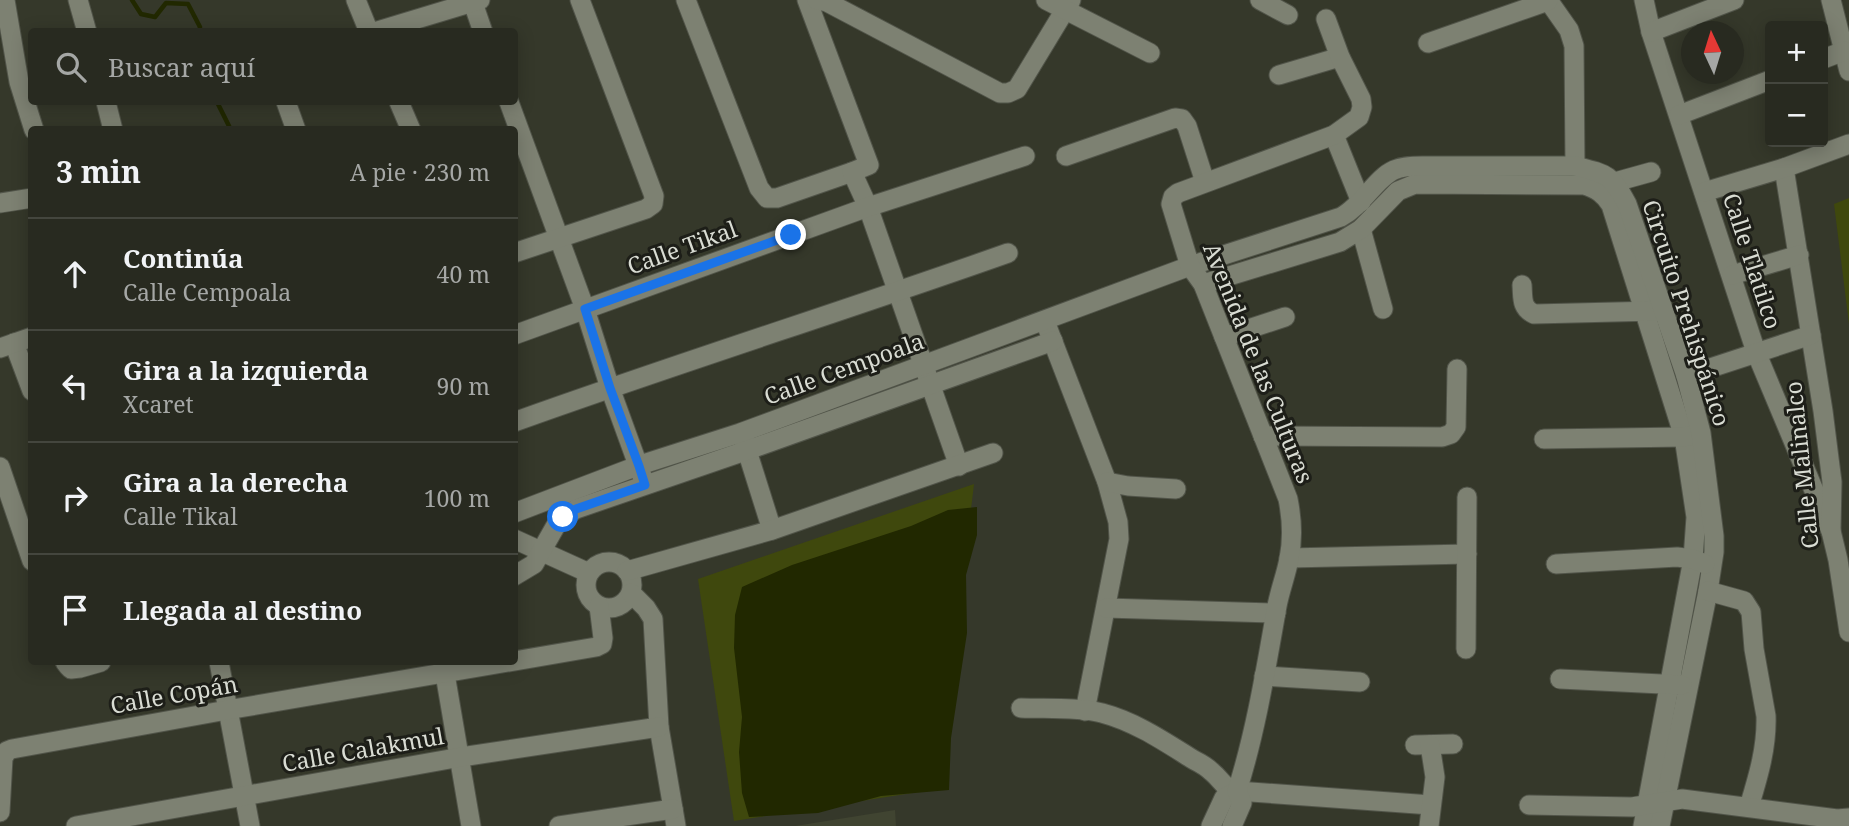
<!DOCTYPE html>
<html lang="es">
<meta charset="utf-8">
<style>
:root{--surface:#282a20;--page:#34362d;--text:#f1f3f6;--muted:#a5a7a5;--line:#44463e}
body{margin:0;font-family:"Noto Serif",serif;background:var(--page);color:var(--text)}
.controls{position:absolute;right:21px;top:21px;display:grid;overflow:hidden;border-radius:7px;box-shadow:0 4px 18px #0003}
.controls button{width:63px;height:63px;display:grid;place-items:center;padding:0;border:0;border-bottom:2px solid var(--line);background:var(--surface);color:var(--text);font:35px sans-serif}
.compass{position:absolute;left:1681px;top:21px;width:63px;height:63px;border-radius:50%;background:var(--surface);box-shadow:0 4px 18px #0003;rotate:356deg}
.stop{position:absolute;width:21px;height:21px;margin:-16px;border:5px solid #1a73e8;border-radius:50%;background:#fff}
.stop.end{background:#1a73e8;border-color:#fff;box-shadow:0 2px 7px #0008}
.list{margin:0;padding:0;list-style:none}
h2{display:flex;justify-content:space-between;align-items:center;height:91px;margin:0;padding:0 28px;font-size:30px}
h2 small{font-size:23px;font-weight:400;color:var(--muted)}
.list li{display:grid;grid-template-columns:46px 1fr auto;gap:21px;align-items:center;box-sizing:border-box;height:112px;padding:0 28px;border-top:2px solid var(--line)}
.list b{display:block;font-size:26px;white-space:nowrap}
.list p{margin:0;font-size:23px;white-space:nowrap;color:var(--muted)}
.list em{font-size:23px;font-style:normal;color:var(--muted)}
.icon{flex:none;width:38px;height:38px;fill:none;stroke:currentColor;stroke-width:2;stroke-linecap:round;stroke-linejoin:round}
.map{position:relative;flex:none;width:1849px;height:826px;overflow:hidden}
.search{position:absolute;background:var(--surface);box-shadow:0 4px 18px #0003;left:28px;top:28px;width:490px;height:77px;display:flex;align-items:center;gap:18px;box-sizing:border-box;padding:0 24px;border-radius:7px;color:var(--muted);font-size:26px}
.panel{position:absolute;background:var(--surface);box-shadow:0 4px 18px #0003;left:28px;top:126px;width:490px;height:539px;border-radius:7px}
.map>svg:first-child{display:block}
.built{fill:#404431}
.green{fill:#3f480d}
.water{fill:#212800}
.lines{fill:none;stroke-linecap:round;stroke-linejoin:round}
.stream{stroke:#212800;stroke-width:4.5}
.minor-casing{stroke:#515449;stroke-width:21}
.minor{stroke:#7d8172;stroke-width:19}
.route{stroke:#1a73e8;stroke-width:9}
.labels{text-anchor:middle;stroke-width:6;stroke-linejoin:round;paint-order:stroke}
.street-label{font-size:23px;fill:#d9dcd3;stroke:#1d1e18}
</style>
<div class="map">
<svg width="1849" height="826" viewBox="0 0 1849 826">
<rect width="100%" height="100%" fill="#35382a"/>
<path class="built" d="M895,810L896,826H795Z"/>
<g class="green">
<path d="M1849,198V324L1834,204Z"/>
<path d="M974,484L938,789L734,821L698,579Z"/>
</g>
<path class="water" d="M977,507V535L966,575L967,633L951,738L949,790L881,796L818,813L749,817L742,793L739,752L742,717L734,648L735,615L742,587L792,565L911,526L948,510Z"/>
<g class="lines">
<g class="stream">
<path d="M132,0L141,14L155,17L166,3L188,4L200,27L199,32"/>
<path d="M217,102L231,130"/>
</g>
<g class="minor-casing">
<g id="minor">
<path d="M5,0L19,82L34,130"/>
<path d="M78,0L87,32"/>
<path d="M356,0L369,32"/>
<path d="M472,0L483,32"/>
<path d="M686,0L759,188L767,198H777L852,172"/>
<path d="M807,0L869,165L852,172L868,207L959,466"/>
<path d="M817,0L827,2L1000,93H1008L1017,89L1071,0"/>
<path d="M1046,0L1150,53"/>
<path d="M1260,0L1288,15"/>
<path d="M1548,0L1569,30L1574,46L1575,166"/>
<path d="M1644,0L1651,32L1756,352L1831,531"/>
<path d="M1831,0L1849,71"/>
<path d="M374,32L480,0"/>
<path d="M1651,32L1734,0"/>
<path d="M1428,43L1548,1"/>
<path d="M1823,59L1844,51"/>
<path d="M1279,75L1340,57"/>
<path d="M106,102L113,130"/>
<path d="M286,102L296,130"/>
<path d="M399,102L411,130"/>
<path d="M509,102L585,309L610,388L642,476"/>
<path d="M1679,115L1770,80"/>
<path d="M1334,135L1361,202"/>
<path d="M1066,156L1175,118L1182,119L1187,126L1205,182"/>
<path d="M1784,168L1823,411L1832,482L1831,531L1838,560L1849,632"/>
<path d="M1615,182L1651,172"/>
<path d="M1704,192L1784,168L1849,144"/>
<path d="M0,203L32,198"/>
<path d="M1361,229L1383,309"/>
<path d="M514,253L646,209L653,204L654,196L580,0"/>
<path d="M1732,275L1799,255"/>
<path d="M1203,284L1340,242L1361,229L1398,191L1415,184L1584,185C1597,189 1604,194 1611,205L1684,437L1696,517L1693,559L1643,826"/>
<path d="M1522,285C1523,298 1521,308 1534,314L1656,311"/>
<path d="M1048,329L1107,482L1118,522L1119,539L1117,549L1085,711"/>
<path d="M514,335L868,207L1025,156"/>
<path d="M1224,337L1285,317"/>
<path d="M14,343L32,391"/>
<path d="M0,348L32,337"/>
<path d="M1686,376L1811,335"/>
<path d="M514,422C678,363 844,311 1008,253"/>
<path d="M1263,436L1442,437L1451,434L1456,427L1457,369"/>
<path d="M1544,439L1684,437L1693,435"/>
<path d="M744,441L772,530"/>
<path d="M0,467L32,561"/>
<path d="M1107,482L1128,486L1176,489"/>
<path d="M514,513L640,465L740,433L1190,266L1341,217C1363,205 1376,178 1394,170C1403,166 1413,166 1422,166H1575C1607,174 1611,174 1627,204L1686,376L1701,433L1714,536V552L1708,591L1660,826"/>
<path d="M514,539L589,573"/>
<path d="M1289,558L1467,554"/>
<circle cx="609" cy="585" r="23"/>
<path d="M1556,564L1677,557L1693,559L1705,564"/>
<path d="M627,571L772,530L993,453"/>
<path d="M514,576L534,564L555,527L563,517L576,509L748,450L1053,341"/>
<path d="M1708,591L1744,601L1751,612L1754,649L1766,716C1767,748 1758,777 1749,807"/>
<path d="M631,593L646,608L653,619L659,727L676,826"/>
<path d="M1106,608L1276,613"/>
<path d="M1466,649L1467,497"/>
<path d="M65,662L68,666L71,669L80,668L101,662"/>
<path d="M219,662L250,826"/>
<path d="M445,674L471,826"/>
<path d="M1264,676L1360,682"/>
<path d="M1560,679L1682,685"/>
<path d="M1021,708C1047,709 1077,707 1102,713C1136,722 1165,742 1194,760C1200,763 1207,767 1212,772C1223,781 1221,786 1237,791L1431,805"/>
<path d="M1415,745L1453,744"/>
<path d="M1529,805L1632,807L1682,799L1837,819L1849,818"/>
<path d="M0,812L3,758L7,751L12,749L227,710L596,647L602,644L603,638L599,606"/>
<path d="M76,826L461,757L659,727"/>
<path d="M559,826L673,809"/>
<path d="M1211,826L1224,798L1237,791"/>
<path d="M1232,826L1242,803L1237,791C1256,731 1266,668 1277,606C1280,590 1286,575 1289,559C1293,539 1292,519 1288,499L1203,284L1190,266L1171,204L1173,197L1178,193L1334,135L1359,117L1362,107L1361,99L1340,57L1326,19"/>
<path d="M1429,826L1435,777L1430,745"/>
</g>
</g>
<use href="#minor" class="minor"/>
</g>
<g class="lines">
<path class="route" d="M563,517L576,509L645,485L639,466L610,388L585,309L791,235"/>
</g>
<g class="labels">
<g class="street-label">
<text transform="translate(682 248) rotate(-20)" y="8">Calle Tikal</text>
<text transform="translate(1752 261) rotate(72)" y="8">Calle Tlatilco</text>
<text transform="translate(1686 313) rotate(72)" y="8">Circuito Prehispánico</text>
<text transform="translate(1258 363) rotate(68)" y="8">Avenida de las Culturas</text>
<text transform="translate(844 369) rotate(-20)" y="8">Calle Cempoala</text>
<text transform="translate(1802 465) rotate(-96)" y="8">Calle Malinalco</text>
<text transform="translate(174 695) rotate(-10)" y="8">Calle Copán</text>
<text transform="translate(363 750) rotate(-10)" y="8">Calle Calakmul</text>
</g>
</g>
</svg>
<div class="controls">
<button>+</button>
<button>−</button>
</div>
<svg class="compass" viewBox="-18 -18 36 36"><path d="M0-13l5 13h-10z" fill="#e53935"/><path d="M0 13l5-13h-10z" fill="#a5a7a5"/></svg>
<div class="stop" style="left:563px;top:517px"></div>
<div class="stop end" style="left:791px;top:235px"></div>
<div class="search"><svg class="icon" aria-label="search" viewBox="0 0 24 24"><circle cx="10" cy="10" r="6"/><path d="M15 15l6 6"/></svg>Buscar aquí</div>
<section class="panel">
<h2>3 min<small>A pie · 230 m</small></h2>
<ul class="list">
<li><svg class="icon" aria-label="ahead" viewBox="0 0 24 24"><path d="M12 20V5M6 11l6-6 6 6"/></svg><div><b>Continúa</b><p>Calle Cempoala</p></div><em>40 m</em></li>
<li><svg class="icon" aria-label="left" viewBox="0 0 24 24"><path d="M17 20v-9H6M10 6l-5 5 5 5"/></svg><div><b>Gira a la izquierda</b><p>Xcaret</p></div><em>90 m</em></li>
<li><svg class="icon" aria-label="right" viewBox="0 0 24 24"><path d="M7 20v-9h11M14 6l5 5-5 5"/></svg><div><b>Gira a la derecha</b><p>Calle Tikal</p></div><em>100 m</em></li>
<li><svg class="icon" aria-label="arrive" viewBox="0 0 24 24"><path d="M6 21V4h12l-3 4 3 4H6"/></svg><div><b>Llegada al destino</b></div></li>
</ul>
</section>
</div>
